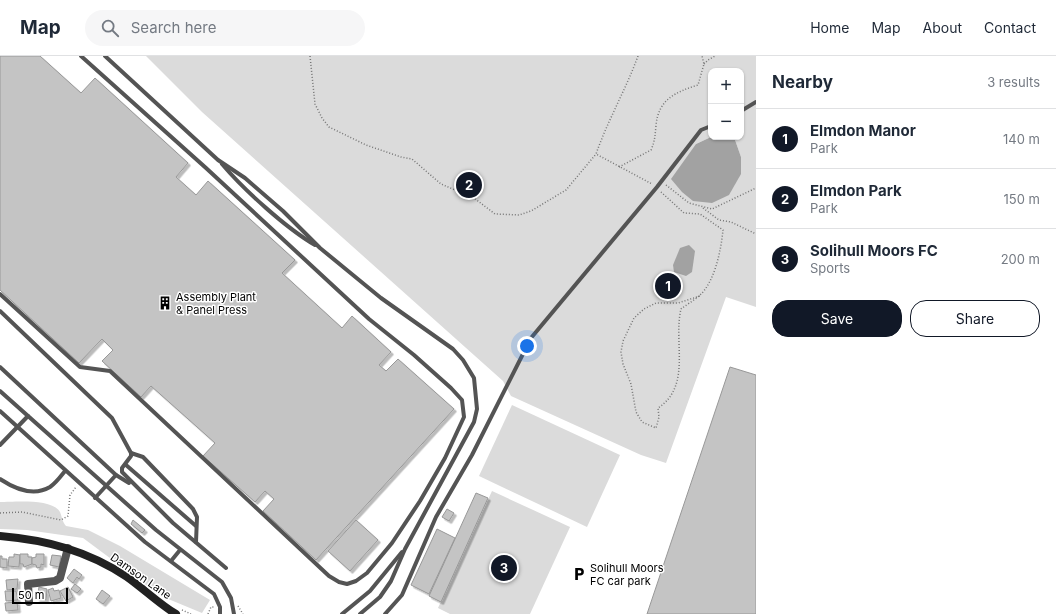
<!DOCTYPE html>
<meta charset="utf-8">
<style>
:root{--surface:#fff;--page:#f6f6f7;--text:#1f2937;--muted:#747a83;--line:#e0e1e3;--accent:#111827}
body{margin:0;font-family:Inter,sans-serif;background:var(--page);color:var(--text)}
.controls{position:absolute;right:12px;top:12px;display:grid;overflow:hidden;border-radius:8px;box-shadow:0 1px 3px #0004}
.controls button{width:36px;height:36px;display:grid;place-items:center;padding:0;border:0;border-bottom:1px solid var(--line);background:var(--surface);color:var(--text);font:20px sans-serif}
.scale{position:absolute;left:12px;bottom:10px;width:56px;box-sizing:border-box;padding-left:4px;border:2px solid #000;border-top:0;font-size:11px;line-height:14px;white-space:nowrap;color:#000;-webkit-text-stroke:3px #fff;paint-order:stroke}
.you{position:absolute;left:527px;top:290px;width:14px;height:14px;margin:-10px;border:3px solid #fff;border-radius:50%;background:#1a73e8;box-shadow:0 0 0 6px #1a73e833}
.badge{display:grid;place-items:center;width:26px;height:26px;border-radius:50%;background:var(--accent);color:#fff;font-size:13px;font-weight:700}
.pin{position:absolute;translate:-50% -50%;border:2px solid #fff;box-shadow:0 1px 4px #0006}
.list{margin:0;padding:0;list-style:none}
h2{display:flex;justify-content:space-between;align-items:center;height:52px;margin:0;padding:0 16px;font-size:17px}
h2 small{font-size:13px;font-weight:400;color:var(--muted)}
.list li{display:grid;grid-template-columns:26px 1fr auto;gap:12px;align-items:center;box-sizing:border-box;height:60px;padding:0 16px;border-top:1px solid var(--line)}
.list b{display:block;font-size:15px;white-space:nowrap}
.list p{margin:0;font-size:13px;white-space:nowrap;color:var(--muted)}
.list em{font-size:13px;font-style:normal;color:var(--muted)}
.actions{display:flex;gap:8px;padding:12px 16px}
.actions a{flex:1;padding:9px 0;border:1px solid var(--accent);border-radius:16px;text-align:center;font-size:14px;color:var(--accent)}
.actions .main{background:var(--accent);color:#fff}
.icon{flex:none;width:22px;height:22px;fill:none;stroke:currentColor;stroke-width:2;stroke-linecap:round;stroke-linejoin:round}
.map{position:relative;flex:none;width:756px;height:558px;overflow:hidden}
header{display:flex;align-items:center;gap:24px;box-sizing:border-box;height:56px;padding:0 20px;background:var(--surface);border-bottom:1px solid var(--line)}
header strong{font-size:19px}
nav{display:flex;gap:22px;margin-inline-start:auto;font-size:14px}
.search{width:280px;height:36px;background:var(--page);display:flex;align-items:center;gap:10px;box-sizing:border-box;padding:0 14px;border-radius:22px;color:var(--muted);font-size:15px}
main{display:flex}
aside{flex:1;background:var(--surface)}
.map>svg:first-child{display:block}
.green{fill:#dbdbdb;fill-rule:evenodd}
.water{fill:#a2a2a2}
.building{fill:#c4c4c4;stroke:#989898;filter:url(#shadow)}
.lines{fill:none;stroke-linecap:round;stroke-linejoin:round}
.path{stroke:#767676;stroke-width:1.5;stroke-dasharray:1 2;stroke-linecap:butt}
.lane{stroke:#545454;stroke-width:4}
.street{stroke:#545454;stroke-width:8}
.secondary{stroke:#212121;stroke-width:8}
.labels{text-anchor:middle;stroke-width:3;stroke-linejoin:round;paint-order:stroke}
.poi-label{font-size:11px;fill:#000;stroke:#fff;text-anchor:start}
.street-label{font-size:11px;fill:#000;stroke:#fff}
</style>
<header>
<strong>Map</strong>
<div class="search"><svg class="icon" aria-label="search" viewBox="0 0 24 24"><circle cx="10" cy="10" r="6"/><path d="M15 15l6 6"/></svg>Search here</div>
<nav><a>Home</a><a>Map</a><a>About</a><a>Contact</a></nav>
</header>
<main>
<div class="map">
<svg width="756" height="558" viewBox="0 0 756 558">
<defs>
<filter id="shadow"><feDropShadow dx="2.5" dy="2.5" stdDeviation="0" flood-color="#0004"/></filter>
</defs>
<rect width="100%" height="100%" fill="#fff"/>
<g class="green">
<path d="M146,0H756V251L726,241L666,407L641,399L511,340L503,325L202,56ZM711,15H741V81H734L741,101L696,88L711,81Z"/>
<path d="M512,349L620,399L587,471L479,420Z"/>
<path d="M492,435L570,471L530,558H450L438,552Z"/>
<path d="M0,446C14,446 52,442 60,456C62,461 62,465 66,470L88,474L120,490L210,544L202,557L161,540L83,482L27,474L0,473Z"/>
</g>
<g class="water">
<path d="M711,81H734L741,101V118L729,139L712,147L693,145L682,136L671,123L696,88Z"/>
<path d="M689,189L695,195L692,216L686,220L674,216L673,209L680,192Z"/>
</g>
<g class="building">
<path d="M0,0H40L81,37L95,22L188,107L176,121L196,139L208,125L295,204L282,217L342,272L352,260L391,296L379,309L386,315L398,303L454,353L316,504L263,455L274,443L265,435L255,446L203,400L215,387L151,330L141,341L102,305L113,294L102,283L79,307L0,234Z"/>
<path d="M730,311L756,319V558H647Z"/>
<path d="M476,437L488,442L441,546L429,540Z"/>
<path d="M447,453L454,457L449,465L442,461Z"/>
<path d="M133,464L145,474L142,477L131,468Z"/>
<path d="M356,464L378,484L350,515L328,495Z"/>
<path d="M437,473L455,482L429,538L411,529Z"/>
<path d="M14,498L20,499L19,511L8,510L9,501H14Z"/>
<path d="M20,498H28V501H32V508L24,511L23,508H20Z"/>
<path d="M36,498H44V509L41,508V511L37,512L36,509L32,508V502L36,501Z"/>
<path d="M52,499L61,500L59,511L50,509Z"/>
<path d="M0,500H2V503H7V512L0,511Z"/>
<path d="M74,513L82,519L79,523L77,521L73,527L67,522Z"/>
<path d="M18,523L17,533L7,534L6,524Z"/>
<path d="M75,528L81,533L77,537L71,533Z"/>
<path d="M39,531L47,533L46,544L37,543Z"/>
<path d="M68,531L73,541L66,545L60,535Z"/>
<path d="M53,532L54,535L59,534L61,542L51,545L48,534Z"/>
<path d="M102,534L110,540L103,548L96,543Z"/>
<path d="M5,535H16L18,544L6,545Z"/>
<path d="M17,546L18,554L6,555L5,547Z"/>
</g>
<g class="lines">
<g class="path">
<path d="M310,0L315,48L322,62L329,71L366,89L401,101L412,103L441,128L474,142L495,158L519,159L531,155L566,134L596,98"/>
<path d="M638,0C626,33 608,64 596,98L652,128"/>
<path d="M704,8L708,4L715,0"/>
<path d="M619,111L651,94C655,85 655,79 656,70C658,43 676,36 698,29L704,8L702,0"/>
<path d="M666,129L689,147L712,153L756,132"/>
<path d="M661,136L684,157L700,158L723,174C721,194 715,226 699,240C693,245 686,249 681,253C673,286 692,330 658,352L659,361L656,372L642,366L636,356L631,328L623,308L621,296L623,285L634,262L644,253L656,247H678L700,240"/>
<path d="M703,152L719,164L731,166L756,178"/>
<path d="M0,457L22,456L61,464L68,460L70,439L76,431"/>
<path d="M238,550L243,558"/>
<path d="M182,554L191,558"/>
<path d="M208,558L211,551H215"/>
</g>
<g class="lane">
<path d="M105,0L218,104L245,122L283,155L320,192L381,242L453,293L463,304L474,322L477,353L474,366L405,493L391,525L380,541L360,558"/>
<path d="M741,55L756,46"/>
<path d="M222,108C244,134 286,172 315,189"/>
<path d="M0,238L80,311L110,315L329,520L339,526L347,528L356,525L367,517L392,487L420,445L445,402L464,361L462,344L451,332L414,299L369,263L206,112L81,0"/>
<path d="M0,255L112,362L131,397V400L122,412V416L173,467L226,512"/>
<path d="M0,311L116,419L129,427"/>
<path d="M0,335L156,474L222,526L231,542L234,558"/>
<path d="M0,355L145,486L214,538L220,551V558"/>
<path d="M0,389L28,360"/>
<path d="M131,397L143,401L193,453L197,461L196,486"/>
<path d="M126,409L196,470"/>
<path d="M0,423C15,433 33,441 50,431C56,427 61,420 65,415"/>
<path d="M95,442L116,419"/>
<path d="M171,505L180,494"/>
<path d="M342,558L370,535L402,496"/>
<path d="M385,558L402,539L436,461L472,399L531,282L657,131L701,74L711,70"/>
</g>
<path class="street" d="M29,546L28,528L55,525L60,522L68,492"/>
<path class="secondary" d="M0,480C47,484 88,495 127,521C144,533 159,548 176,558"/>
</g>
<defs>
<g id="building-bare" transform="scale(1.08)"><path d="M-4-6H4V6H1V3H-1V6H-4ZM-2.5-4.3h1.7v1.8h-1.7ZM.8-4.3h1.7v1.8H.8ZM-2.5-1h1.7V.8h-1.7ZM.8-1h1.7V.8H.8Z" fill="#000" stroke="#fff" stroke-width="2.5" paint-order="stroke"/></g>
<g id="parking-bare" transform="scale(1.08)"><path d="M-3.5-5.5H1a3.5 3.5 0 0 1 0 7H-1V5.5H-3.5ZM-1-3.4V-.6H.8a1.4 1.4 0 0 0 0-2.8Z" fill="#000" stroke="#fff" stroke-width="2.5" paint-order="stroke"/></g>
</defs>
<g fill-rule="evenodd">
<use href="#building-bare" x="165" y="247"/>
<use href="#parking-bare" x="579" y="518"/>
</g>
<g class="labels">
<g class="poi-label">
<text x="176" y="245">Assembly Plant<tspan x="176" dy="13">&amp; Panel Press</tspan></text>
<text x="590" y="516">Solihull Moors<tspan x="590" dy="13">FC car park</tspan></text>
</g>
<g class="street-label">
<text transform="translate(141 520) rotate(35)" y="4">Damson Lane</text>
</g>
</g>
</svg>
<div class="controls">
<button>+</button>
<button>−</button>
</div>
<div class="scale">50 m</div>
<div class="you"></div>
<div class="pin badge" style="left:668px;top:230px">1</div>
<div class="pin badge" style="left:469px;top:129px">2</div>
<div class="pin badge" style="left:504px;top:512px">3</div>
</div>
<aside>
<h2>Nearby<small>3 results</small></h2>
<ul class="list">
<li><span class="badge">1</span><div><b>Elmdon Manor</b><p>Park</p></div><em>140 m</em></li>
<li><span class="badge">2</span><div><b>Elmdon Park</b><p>Park</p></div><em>150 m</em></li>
<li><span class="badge">3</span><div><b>Solihull Moors FC</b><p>Sports</p></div><em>200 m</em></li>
</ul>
<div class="actions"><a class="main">Save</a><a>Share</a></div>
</aside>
</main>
